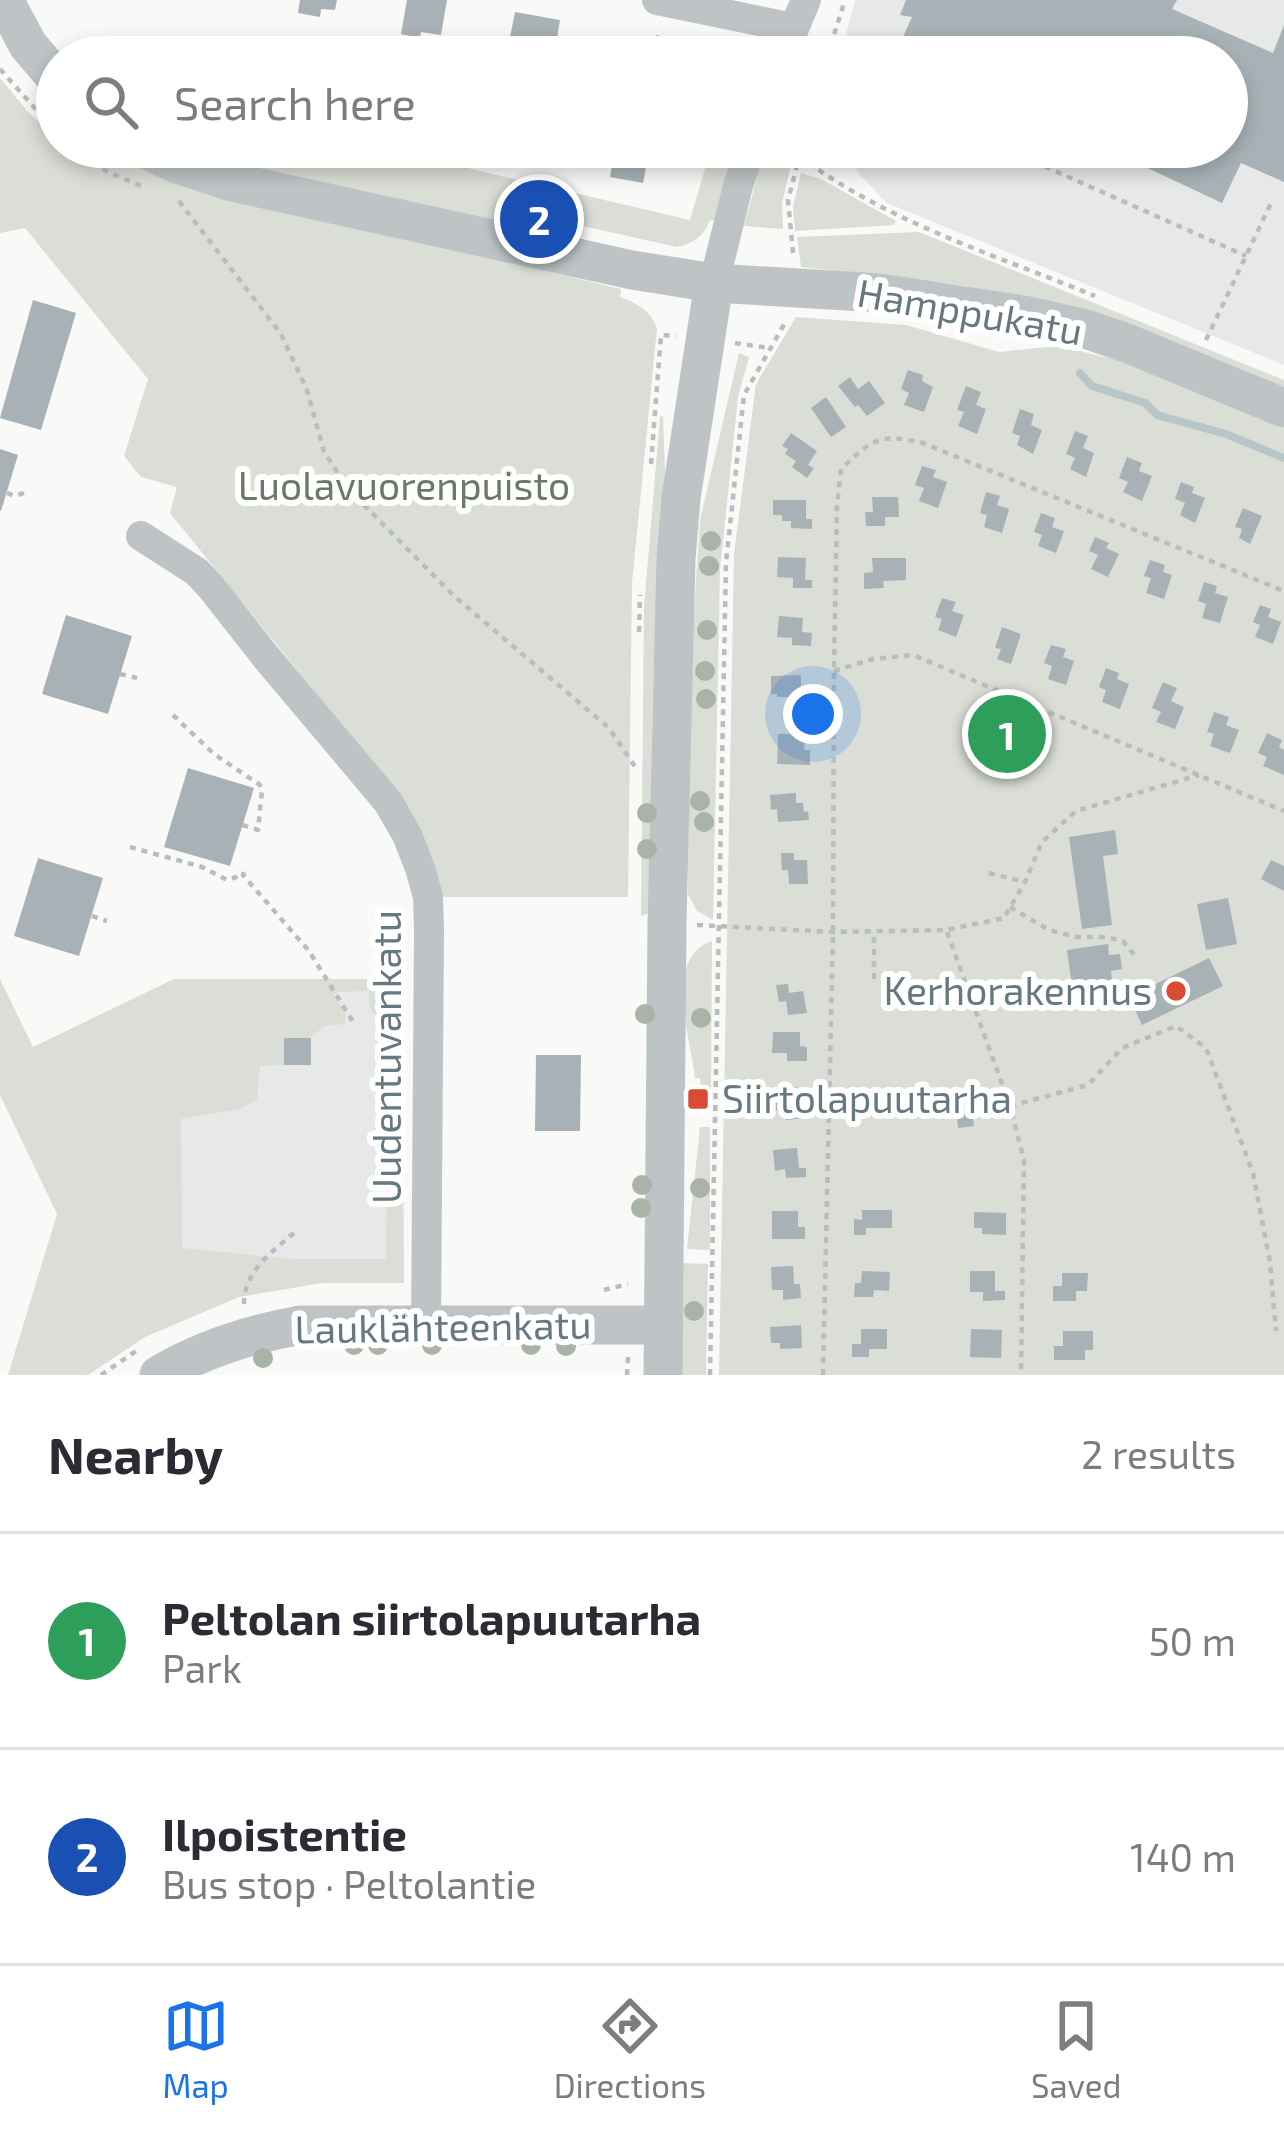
<!DOCTYPE html>
<meta charset="utf-8">
<style>
:root{--surface:#fff;--page:#f2f2f3;--text:#2b2b33;--muted:#7c7c81;--line:#e1e1e2;--accent:#1a73e8}
body{margin:0;font-family:"Exo 2",sans-serif;background:var(--page);color:var(--text)}
.you{position:absolute;left:813px;top:714px;width:42px;height:42px;margin:-30px;border:9px solid #fff;border-radius:50%;background:#1a73e8;box-shadow:0 0 0 18px #1a73e833}
.badge{display:grid;place-items:center;width:78px;height:78px;border-radius:50%;background:var(--accent);color:#fff;font-size:39px;font-weight:700}
.pin{position:absolute;translate:-50% -50%;border:6px solid #fff;box-shadow:0 3px 12px #0006}
.list{margin:0;padding:0;list-style:none}
h2{display:flex;justify-content:space-between;align-items:center;height:156px;margin:0;padding:0 48px;font-size:51px}
h2 small{font-size:39px;font-weight:400;color:var(--muted)}
.list li{display:grid;grid-template-columns:78px 1fr auto;gap:36px;align-items:center;box-sizing:border-box;height:216px;padding:0 48px;border-top:3px solid var(--line)}
.list b{display:block;font-size:45px;white-space:nowrap}
.list p{margin:0;font-size:39px;white-space:nowrap;color:var(--muted)}
.list em{font-size:39px;font-style:normal;color:var(--muted)}
.icon{flex:none;width:66px;height:66px;fill:none;stroke:currentColor;stroke-width:2;stroke-linecap:round;stroke-linejoin:round}
.map{position:relative;flex:none;width:1284px;height:1375px;overflow:hidden}
.search{position:absolute;background:var(--surface);box-shadow:0 6px 18px #0003;left:36px;right:36px;top:36px;height:132px;display:flex;align-items:center;gap:30px;box-sizing:border-box;padding:0 42px;border-radius:66px;color:var(--muted);font-size:45px}
.sheet{height:588px;background:var(--surface)}
nav{display:flex;justify-content:space-around;align-items:center;box-sizing:border-box;height:168px;border-top:3px solid var(--line);background:var(--surface);font-size:33px;color:var(--muted)}
nav a{display:grid;justify-items:center;gap:6px}
nav .on{color:var(--accent)}
.map>svg:first-child{display:block}
.built{fill:#e7e9e8}
.green{fill:#daded6}
.lines{fill:none;stroke-linecap:round;stroke-linejoin:round}
.stream{stroke:#b9c6c9;stroke-width:8}
.building{fill:#a8b2b6}
.path{stroke:#b9bdbf;stroke-width:4.5;stroke-dasharray:6 6;stroke-linecap:butt}
.minor{stroke:#bec4c6;stroke-width:30}
.tertiary{stroke:#bec4c6;stroke-width:39}
.tree{fill:#aab3a7}
.poi-dot{fill:#da4b36;stroke:#fff;stroke-width:4.5}
.labels{text-anchor:middle;stroke-width:12;stroke-linejoin:round;paint-order:stroke}
.street-label{font-size:39px;fill:#667880;stroke:#fff}
.park-label{font-size:39px;fill:#6a7965;stroke:#fff}
.poi-label{font-size:39px;fill:#667880;stroke:#fff;text-anchor:end}
</style>
<div class="map">
<svg width="1284" height="1375" viewBox="0 0 1284 1375">
<rect width="100%" height="100%" fill="#f9f9f7"/>
<g class="built">
<path d="M855,0H1284V365L887,203L859,174L847,147H1227V57H840Z"/>
<path d="M174,979H403L404,1283H256L168,1326Z"/>
</g>
<g class="green">
<path d="M0,78L29,113L57,137V147H72L103,163L83,147H106L130,163L174,182L621,289L620,297C638,304 650,310 657,328L632,583L628,897H440L399,796L170,513L177,487L141,477L124,456L148,379L25,228L0,233Z"/>
<path d="M178,147H378L690,220L710,152L725,153L734,157L716,221L710,220C704,237 693,243 677,247L551,219L552,208L532,203L526,221L468,219L235,165Z"/>
<path d="M765,147H795L782,204L783,229L744,226Z"/>
<path d="M801,173L821,179L896,221L894,225L795,231L793,207Z"/>
<path d="M919,232L1284,380V393L1063,305L959,285L801,267L797,237Z"/>
<path d="M796,317L906,325L999,352L1059,346L1121,361L1284,428V1375H719L734,554L756,384Z"/>
<path d="M739,353L749,357L738,397L720,570L713,920L697,911L688,894L689,691L700,520Z"/>
<path d="M663,416L665,471L653,693L649,913L641,916L644,608L660,417Z"/>
<path d="M712,941L711,1089H701L700,1078H695C691,1040 663,957 712,941Z"/>
<path d="M0,979L33,1047L174,979H403V1145H394L387,1139V1014H374L369,1007V991L338,992L334,995L346,1015L345,1024L324,1026L311,1038H284V1065L260,1066L257,1100L240,1109L181,1119L182,1248L293,1259H386L387,1174L396,1172L403,1174L404,1283H322L239,1297L145,1337L88,1375H8L57,1214L0,1095Z"/>
<path d="M700,1127H710V1250L687,1249Z"/>
<path d="M682,1263L708,1264L706,1375H679Z"/>
</g>
<g class="lines">
<path class="stream" d="M1080,373L1092,386L1145,403L1157,415L1226,434L1284,458"/>
</g>
<g class="building">
<path d="M300,0H337L335,10L321,9L320,17L298,13Z"/>
<path d="M407,0H447L441,35L421,32L420,38L401,34Z"/>
<path d="M906,0H1177L1172,9L1273,53L1284,25V182L1241,163L1222,203L1103,147H1227V57H894L912,17L900,15Z"/>
<path d="M515,12L560,20L554,57L507,52Z"/>
<path d="M656,35L720,49L719,57H651Z"/>
<path d="M615,147H650L643,183L610,177Z"/>
<path d="M33,300L76,313L41,430L0,418Z"/>
<path d="M908,370L923,375L922,381L933,387L924,412L904,405L909,393L901,389Z"/>
<path d="M850,377L858,389L869,381L885,403L867,416L858,405L855,407L838,386Z"/>
<path d="M966,386L981,392L976,405L986,409L977,434L958,426L964,412L957,410Z"/>
<path d="M826,397L846,427L831,437L811,408Z"/>
<path d="M1020,409L1034,414L1031,425L1042,430L1033,454L1017,445L1020,436L1012,433Z"/>
<path d="M1075,431L1088,436L1083,448L1094,453L1086,477L1070,469L1075,458L1066,454Z"/>
<path d="M791,433L817,451L808,465L814,468L807,478L792,467L796,461L785,454L788,449L782,446Z"/>
<path d="M0,449L18,455L1,511L0,510Z"/>
<path d="M1127,457L1142,463L1139,471L1152,476L1142,501L1123,492L1128,482L1119,478Z"/>
<path d="M922,466L936,470L933,477L947,482L938,508L919,501L924,488L915,485Z"/>
<path d="M1181,482L1194,487L1192,493L1205,498L1195,523L1180,515L1185,503L1175,499Z"/>
<path d="M986,492L1000,496L997,505L1009,509L1002,533L984,527L987,515L980,513Z"/>
<path d="M872,497H898L899,517H885V526H866L865,512H873Z"/>
<path d="M773,500H806V519H812V529L791,528V521H782V515H773Z"/>
<path d="M1243,508L1262,516L1250,544L1239,538L1242,529L1235,527Z"/>
<path d="M1041,513L1055,518L1052,527L1064,531L1056,553L1038,546L1042,535L1034,532Z"/>
<path d="M1095,537L1109,543L1106,548L1119,554L1108,577L1091,569L1098,555L1089,551Z"/>
<path d="M778,557L806,558L805,580H812V588H793V578L777,577Z"/>
<path d="M872,558H906V580L883,581L884,588L864,589V573L873,572Z"/>
<path d="M1150,560L1165,565L1163,572L1172,575L1164,599L1146,593L1151,578L1144,576Z"/>
<path d="M1204,582L1217,586L1215,593L1228,597L1220,623L1202,618L1206,604L1198,601Z"/>
<path d="M942,598L956,602L952,611L964,615L956,637L938,630L942,619L935,617Z"/>
<path d="M1260,605L1271,609L1268,617L1281,622L1273,644L1255,637L1260,625L1253,622Z"/>
<path d="M66,615L132,636L108,714L42,694Z"/>
<path d="M779,616L803,618L802,632L812,633L811,646L792,645V638L777,637Z"/>
<path d="M1002,627L1021,634L1011,664L997,659L1001,649L995,648Z"/>
<path d="M1051,645L1066,649L1063,657L1074,661L1066,685L1048,679L1052,666L1044,663Z"/>
<path d="M1106,668L1119,673L1117,679L1129,684L1120,709L1102,702L1106,690L1099,687Z"/>
<path d="M801,675V687H805V698H810V706H793L792,697H777V694H771V676Z"/>
<path d="M1163,682L1177,688L1171,701L1184,707L1175,729L1156,722L1161,712L1152,708Z"/>
<path d="M1214,712L1229,717L1226,725L1239,730L1230,753L1210,746L1214,734L1207,732Z"/>
<path d="M1267,733L1282,740L1279,747L1284,750V775L1263,766L1267,757L1258,753Z"/>
<path d="M778,734H805L804,750H810V765L777,764Z"/>
<path d="M188,768L254,788L230,866L164,847Z"/>
<path d="M796,793V803H803L804,812L808,811L809,820L778,822L777,809L771,810L770,795Z"/>
<path d="M1115,830L1118,854L1103,856L1112,925L1082,929L1069,837Z"/>
<path d="M781,853H794V860H807L808,884H789L788,870H782Z"/>
<path d="M38,858L103,878L79,956L14,936Z"/>
<path d="M1271,860L1284,866V891L1261,879Z"/>
<path d="M1228,898L1237,944L1206,950L1197,904Z"/>
<path d="M1108,944L1109,955L1120,954L1122,969L1111,971L1114,996L1074,1001L1067,950Z"/>
<path d="M1209,958L1223,986L1142,1025L1129,997Z"/>
<path d="M788,984L789,993L803,991L807,1013L788,1015L786,1001L779,1002L776,985Z"/>
<path d="M773,1032H800V1046L807,1047V1061H787V1053H772Z"/>
<rect x="284" y="1038" width="27" height="27"/>
<path d="M536,1055H581L580,1131H535Z"/>
<path d="M797,1087L799,1108H805L806,1118L786,1120L785,1110L772,1111L771,1090Z"/>
<path d="M970,1095L974,1126L958,1128L955,1097Z"/>
<path d="M797,1148L799,1168H806V1177L786,1178L785,1169L775,1171L773,1150Z"/>
<path d="M862,1210H892V1228H866V1235H854V1219L862,1220Z"/>
<path d="M772,1211H798V1227H805V1239H772Z"/>
<path d="M974,1212L1006,1213V1235L982,1234V1228H974Z"/>
<path d="M793,1266L794,1284H800L801,1298L783,1300V1290H772L771,1267Z"/>
<path d="M862,1271L890,1272L889,1291L874,1290L873,1297H854L855,1283H861Z"/>
<path d="M970,1271H995V1291H1005V1300L983,1301V1292H970Z"/>
<path d="M1062,1273H1088L1087,1291H1076V1301H1053V1286H1062Z"/>
<path d="M801,1325L802,1348L780,1349V1343H771L770,1327Z"/>
<path d="M861,1329H887V1349H869V1357H852V1344H861Z"/>
<path d="M971,1329L1002,1330L1001,1358L970,1357Z"/>
<path d="M1063,1331H1093V1350H1085V1360H1054V1346H1063Z"/>
</g>
<g class="lines">
<g class="path">
<path d="M827,57L845,0"/>
<path d="M0,69L57,133"/>
<path d="M74,147L106,171L146,188"/>
<path d="M1001,147L1246,256"/>
<path d="M799,156C887,222 995,255 1095,296"/>
<path d="M179,201L281,334L307,390L324,452L350,491L454,596L609,728L638,771"/>
<path d="M793,253L788,200L802,147"/>
<path d="M1206,340L1273,199"/>
<path d="M735,343L769,348"/>
<path d="M651,464L661,335L676,336"/>
<path d="M7,493L15,496L26,492"/>
<path d="M639,632L640,595"/>
<path d="M834,671L873,659L913,655L1284,811"/>
<path d="M120,674L137,678"/>
<path d="M173,715L214,754L260,785L262,790L258,830L242,825"/>
<path d="M130,847L202,867L227,880L243,875"/>
<path d="M244,872L243,875L309,951L355,1025"/>
<path d="M989,873L1025,882"/>
<path d="M1010,907L1049,930L1077,937H1105L1123,941L1134,955"/>
<path d="M92,916L107,921"/>
<path d="M697,925L833,932L946,930L1004,918L1025,882L1042,842L1076,811L1199,775"/>
<path d="M947,932L1010,1106L1024,1160L1021,1375"/>
<path d="M874,979V931"/>
<path d="M1010,1106L1088,1085L1122,1048L1176,1026L1206,1048L1253,1173L1270,1262L1276,1331"/>
<path d="M604,1290L628,1284"/>
<path d="M244,1304C244,1271 272,1252 295,1232"/>
<path d="M101,1375L136,1351"/>
<path d="M627,1375L628,1357"/>
<path d="M710,1375L726,563L744,395L786,321"/>
<path d="M823,1375L833,932L834,671L837,506L841,469C871,441 877,433 920,442L1284,591"/>
</g>
<g class="minor">
<path d="M657,0L793,28"/>
<path d="M782,57L806,0"/>
<path d="M714,283L738,186L751,147"/>
<path d="M141,536L197,572L211,587L266,657L388,802L407,835L420,868L428,897L429,931L426,1325"/>
</g>
<g class="tertiary">
<path d="M4,0L28,45L57,79"/>
<path d="M141,147L177,164L232,182L632,270L714,283L880,293L1029,316L1086,329L1129,344L1284,408"/>
<path d="M159,1375C203,1349 250,1334 301,1325H664"/>
<path d="M663,1375L667,923L676,559L681,498L714,283"/>
</g>
</g>
<g class="tree">
<circle cx="711" cy="541" r="10"/>
<circle cx="709" cy="566" r="10"/>
<circle cx="707" cy="630" r="10"/>
<circle cx="705" cy="671" r="10"/>
<circle cx="706" cy="699" r="10"/>
<circle cx="700" cy="801" r="10"/>
<circle cx="647" cy="813" r="10"/>
<circle cx="704" cy="822" r="10"/>
<circle cx="647" cy="849" r="10"/>
<circle cx="645" cy="1014" r="10"/>
<circle cx="701" cy="1018" r="10"/>
<circle cx="642" cy="1185" r="10"/>
<circle cx="700" cy="1188" r="10"/>
<circle cx="641" cy="1208" r="10"/>
<circle cx="694" cy="1311" r="10"/>
<circle cx="354" cy="1345" r="10"/>
<circle cx="378" cy="1345" r="10"/>
<circle cx="432" cy="1345" r="10"/>
<circle cx="531" cy="1345" r="10"/>
<circle cx="566" cy="1346" r="10"/>
<circle cx="263" cy="1358" r="10"/>
</g>
<g class="poi-dot">
<circle cx="1176" cy="991" r="12"/>
<rect x="686" y="1087" width="24" height="24" rx="6"/>
</g>
<g class="labels">
<g class="street-label">
<text transform="translate(970 312) rotate(10)" y="14">Hamppukatu</text>
<text transform="translate(387 1057) rotate(-90)" y="14">Uudentuvankatu</text>
<text transform="translate(443 1327) rotate(-1)" y="14">Lauklähteenkatu</text>
</g>
<g class="park-label">
<text x="404" y="500">Luolavuorenpuisto</text>
</g>
<g class="poi-label">
<text x="1152" y="1005">Kerhorakennus</text>
<text x="722" y="1113" text-anchor="start">Siirtolapuutarha</text>
</g>
</g>
</svg>
<div class="you"></div>
<div class="pin badge" style="left:1007px;top:734px;background:#2e9e5b">1</div>
<div class="pin badge" style="left:539px;top:219px;background:#1a4fb4">2</div>
<div class="search"><svg class="icon" aria-label="search" viewBox="0 0 24 24"><circle cx="10" cy="10" r="6"/><path d="M15 15l6 6"/></svg>Search here</div>
</div>
<section class="sheet">
<h2>Nearby<small>2 results</small></h2>
<ul class="list">
<li><span class="badge" style="background:#2e9e5b">1</span><div><b>Peltolan siirtolapuutarha</b><p>Park</p></div><em>50 m</em></li>
<li><span class="badge" style="background:#1a4fb4">2</span><div><b>Ilpoistentie</b><p>Bus stop · Peltolantie</p></div><em>140 m</em></li>
</ul>
</section>
<nav>
<a class="on"><svg class="icon" aria-label="map" viewBox="0 0 24 24"><path d="M3 6l6-2 6 2 6-2v14l-6 2-6-2-6 2zM9 4v14M15 6v14"/></svg>Map</a>
<a><svg class="icon" aria-label="directions" viewBox="0 0 24 24"><path d="M12 3l9 9-9 9-9-9zM9 14v-3h6M13 9l2 2-2 2"/></svg>Directions</a>
<a><svg class="icon" aria-label="saved" viewBox="0 0 24 24"><path d="M7 4h10v16l-5-4-5 4z"/></svg>Saved</a>
</nav>
